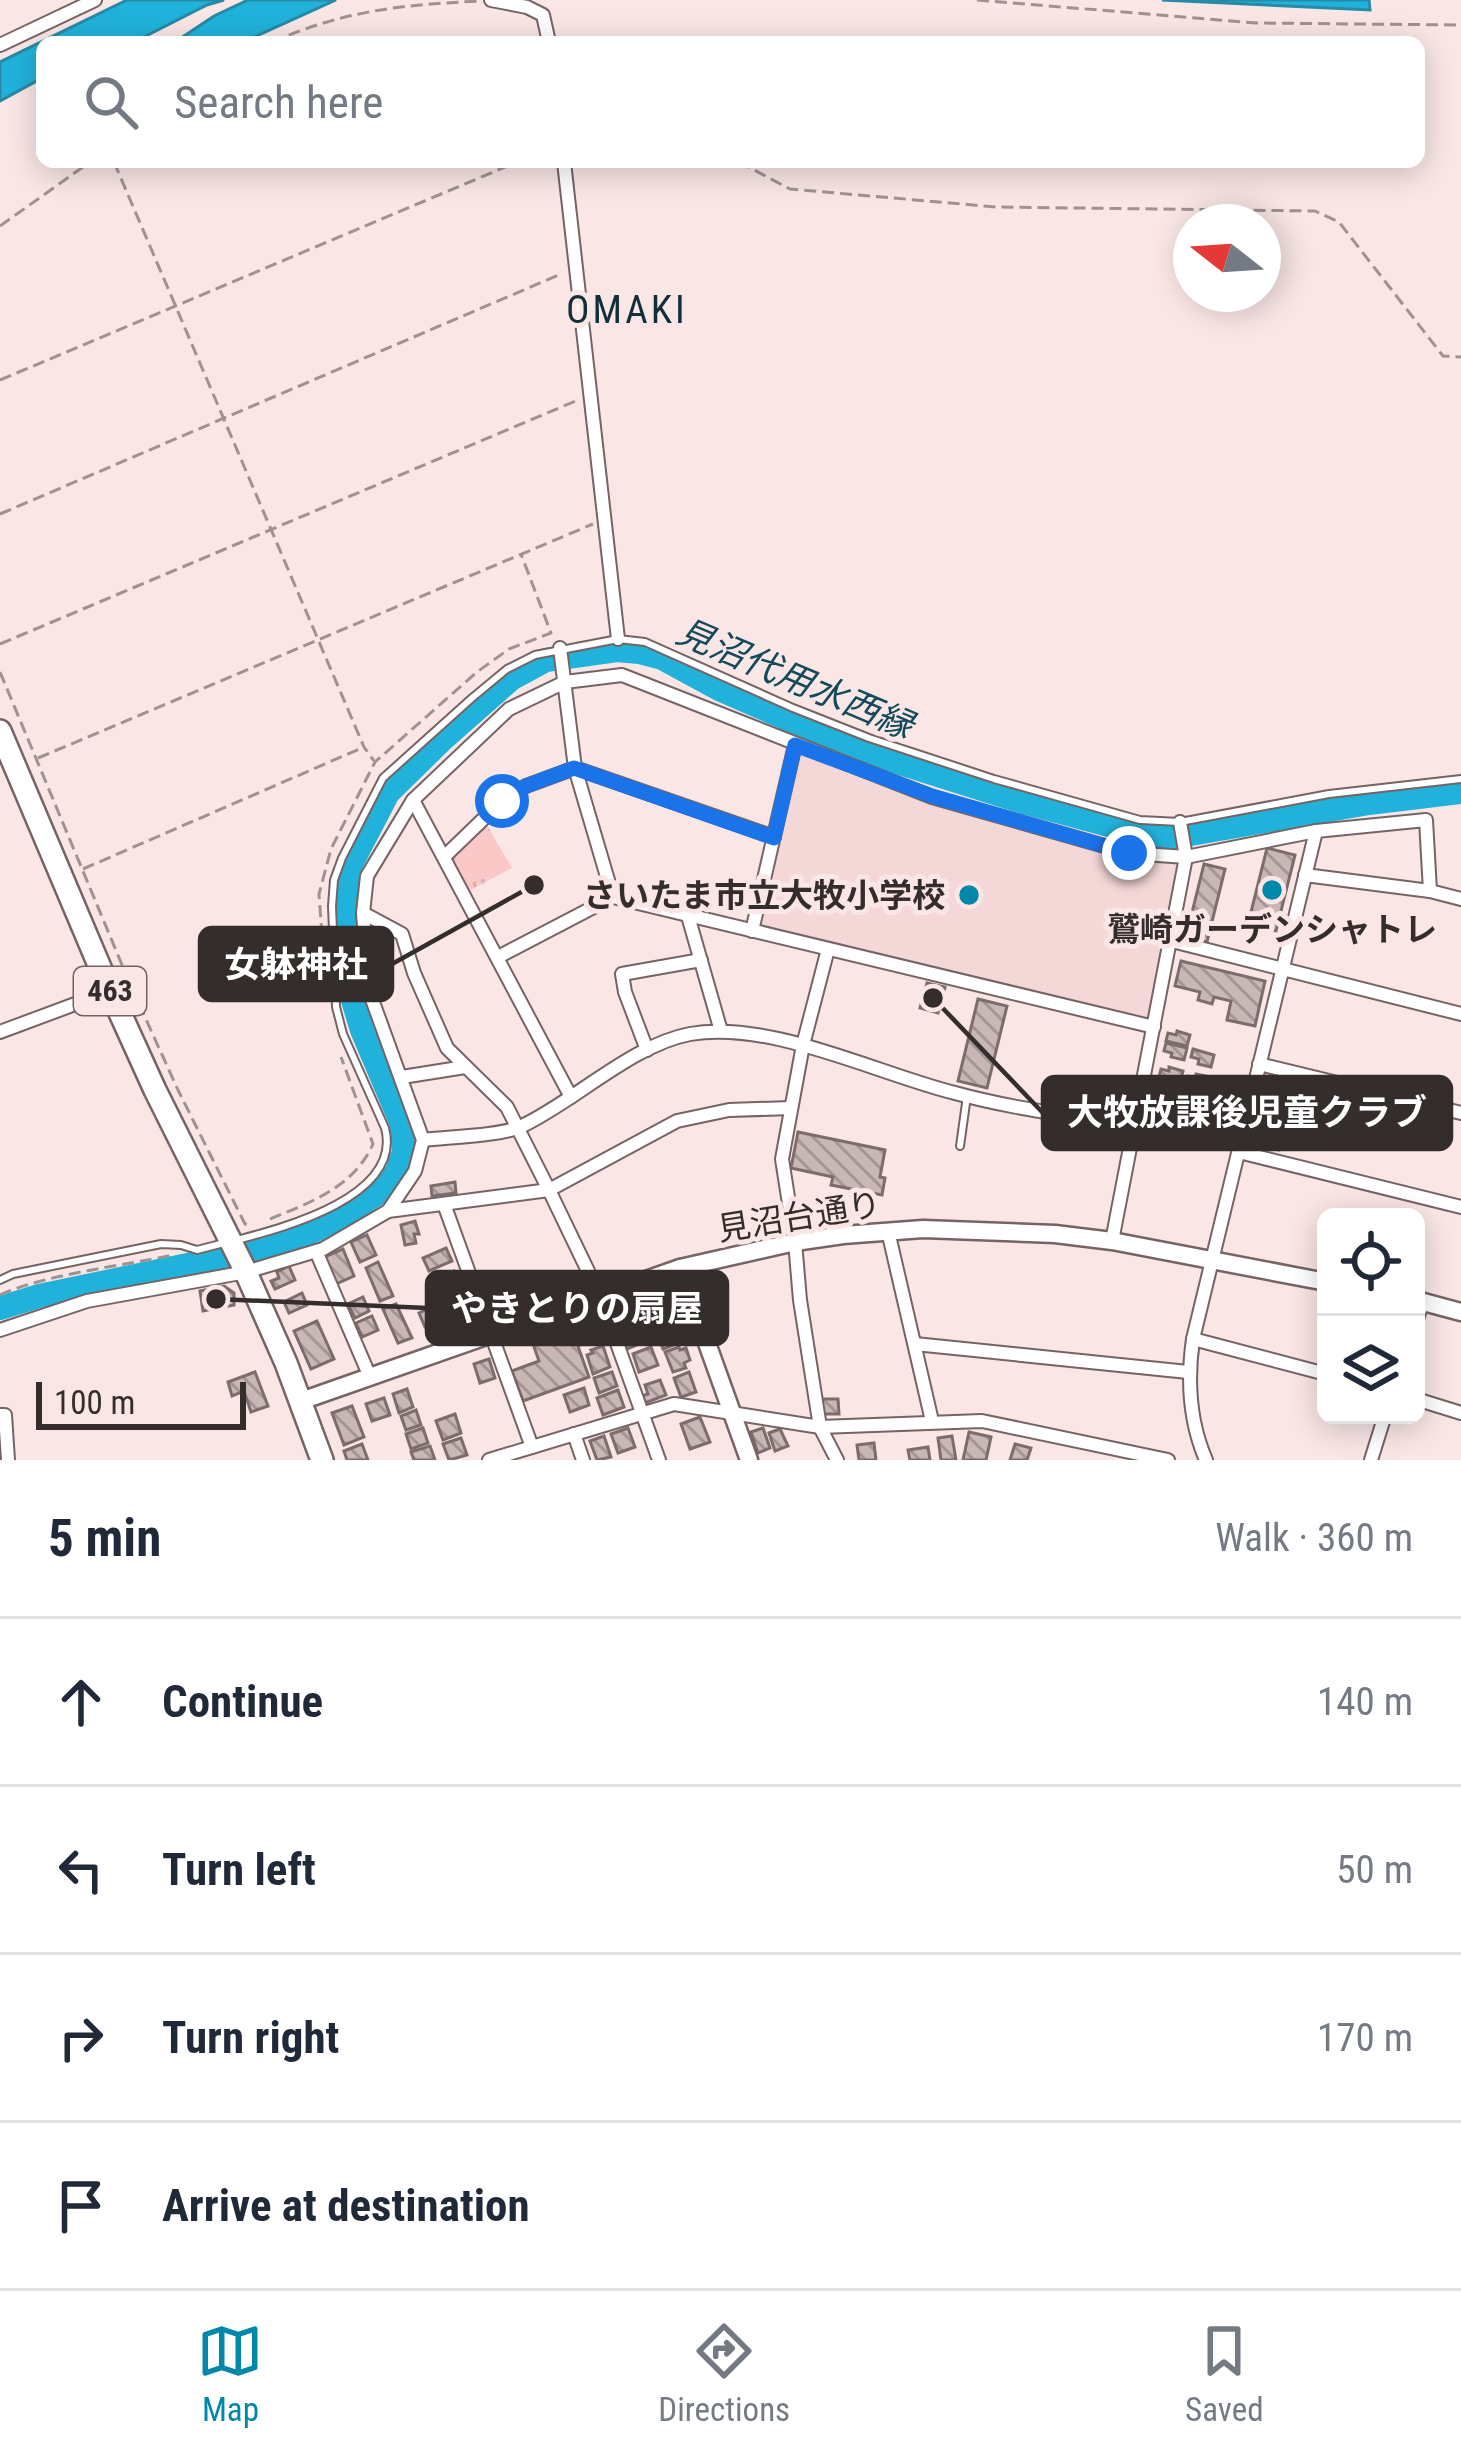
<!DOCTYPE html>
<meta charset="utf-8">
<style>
:root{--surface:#fff;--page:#f2f2f3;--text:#1f2937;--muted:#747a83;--line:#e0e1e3;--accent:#0187a9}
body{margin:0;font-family:"Roboto Condensed","Noto Sans JP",sans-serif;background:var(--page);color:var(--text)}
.controls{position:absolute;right:36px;bottom:36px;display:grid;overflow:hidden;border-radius:18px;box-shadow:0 6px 30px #0003}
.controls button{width:108px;height:108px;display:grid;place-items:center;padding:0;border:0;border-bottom:3px solid var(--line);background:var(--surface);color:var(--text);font:60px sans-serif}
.compass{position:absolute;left:1173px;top:204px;width:108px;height:108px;border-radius:50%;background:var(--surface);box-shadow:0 6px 30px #0003;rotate:287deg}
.scale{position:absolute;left:36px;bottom:30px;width:210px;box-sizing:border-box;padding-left:12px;border:6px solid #342d2c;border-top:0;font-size:33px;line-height:42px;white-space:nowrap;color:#342d2c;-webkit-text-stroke:9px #f9e6e5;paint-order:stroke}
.stop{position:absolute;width:36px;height:36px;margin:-27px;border:9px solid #1a73e8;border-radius:50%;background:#fff}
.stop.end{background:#1a73e8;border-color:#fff;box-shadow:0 3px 12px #0008}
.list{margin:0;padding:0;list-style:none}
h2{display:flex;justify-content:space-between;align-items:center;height:156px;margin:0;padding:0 48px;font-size:51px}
h2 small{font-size:39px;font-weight:400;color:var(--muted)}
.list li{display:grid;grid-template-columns:78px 1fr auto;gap:36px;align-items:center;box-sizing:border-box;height:168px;padding:0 48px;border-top:3px solid var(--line)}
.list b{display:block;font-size:45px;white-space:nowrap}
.list em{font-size:39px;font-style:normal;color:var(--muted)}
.icon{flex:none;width:66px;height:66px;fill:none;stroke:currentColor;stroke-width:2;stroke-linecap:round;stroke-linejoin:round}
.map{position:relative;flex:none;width:1461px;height:1460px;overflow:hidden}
.search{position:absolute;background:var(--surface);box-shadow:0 6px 30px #0003;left:36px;right:36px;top:36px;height:132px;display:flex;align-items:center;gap:30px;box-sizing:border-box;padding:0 42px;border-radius:18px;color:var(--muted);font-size:45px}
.sheet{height:828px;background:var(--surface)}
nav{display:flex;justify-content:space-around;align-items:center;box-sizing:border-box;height:168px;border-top:3px solid var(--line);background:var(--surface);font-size:33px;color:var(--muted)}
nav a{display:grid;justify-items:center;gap:6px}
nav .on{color:var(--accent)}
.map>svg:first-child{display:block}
.built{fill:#f4d8d7}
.grass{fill:url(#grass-tufts)}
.water{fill:#21b2db;stroke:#278aa6;stroke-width:3}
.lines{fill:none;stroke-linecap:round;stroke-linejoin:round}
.river{stroke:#21b2db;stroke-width:24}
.building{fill:url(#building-back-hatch);stroke:#7c6c6b;stroke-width:3}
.lane-casing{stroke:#756463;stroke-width:10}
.street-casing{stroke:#756463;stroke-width:16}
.secondary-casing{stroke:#756463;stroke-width:21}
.highway-casing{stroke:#756463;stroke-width:26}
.path{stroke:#a09291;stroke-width:3;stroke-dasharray:12 6;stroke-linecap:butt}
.lane{stroke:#fff;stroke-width:6}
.street{stroke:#fff;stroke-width:12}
.secondary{stroke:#fff;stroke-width:16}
.highway{stroke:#fff;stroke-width:21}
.route{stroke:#1a73e8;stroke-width:15}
.poi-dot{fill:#0187a9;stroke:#f9e6e5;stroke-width:4.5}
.labels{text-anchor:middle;stroke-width:10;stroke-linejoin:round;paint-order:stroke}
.shield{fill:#f9e6e5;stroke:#6f6464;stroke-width:3}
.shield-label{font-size:30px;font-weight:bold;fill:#342d2c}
.poi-label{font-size:33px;font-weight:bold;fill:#342d2c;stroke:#f9e6e5;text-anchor:end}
.street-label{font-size:33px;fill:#342d2c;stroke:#f9e6e5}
.water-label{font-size:36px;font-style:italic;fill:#12495b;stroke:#f9e6e5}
.quarter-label{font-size:39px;letter-spacing:3px;fill:#112f39;stroke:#f9e6e5}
.leader{fill:none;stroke:#342d2c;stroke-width:4.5}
.callout-dot{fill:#342d2c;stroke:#f9e6e5;stroke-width:4.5}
.callout{fill:#342d2c;stroke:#342d2c;stroke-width:4.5}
.callout-label{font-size:36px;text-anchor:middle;font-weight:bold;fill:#fff}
</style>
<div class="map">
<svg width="1461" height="1460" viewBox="0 0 1461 1460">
<defs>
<pattern id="grass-tufts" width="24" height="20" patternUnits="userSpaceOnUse" patternTransform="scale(3)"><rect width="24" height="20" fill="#fac8c6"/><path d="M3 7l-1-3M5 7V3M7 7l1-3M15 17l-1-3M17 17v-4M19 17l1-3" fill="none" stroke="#d7acaa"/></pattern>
<pattern id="building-back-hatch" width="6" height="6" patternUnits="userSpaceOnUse" patternTransform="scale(3)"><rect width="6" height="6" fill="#c9b7b6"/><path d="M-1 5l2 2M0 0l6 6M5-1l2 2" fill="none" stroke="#a49594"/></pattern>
</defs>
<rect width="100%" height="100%" fill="#f9e6e5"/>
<path class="built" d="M804,753L934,802L1127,860L1175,861L1178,867L1150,1018L1144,1020L762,927L759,922L800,756Z"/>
<path class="grass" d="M486,824L512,868L470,890L453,860Z"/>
<g class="water">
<path d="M127,0H224L207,5L134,42H42V78L0,101V62Z"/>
<path d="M248,0H336L243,42H175L214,16Z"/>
<path d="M1162,0H1369L1370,10Z"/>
</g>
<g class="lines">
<path class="river" d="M0,1308L39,1296L269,1248L316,1230L348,1213L384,1189L397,1172L404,1152L401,1122L362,1030L348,984L344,938L348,870L388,793L443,739L511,679L546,660L617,650L639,652L662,658L719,689L856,749L1023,802L1149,836L1168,838L1369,803L1461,792"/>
</g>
<g class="building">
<path d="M1267,848L1295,855L1276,931L1248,924Z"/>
<path d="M1204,864L1225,869L1207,942L1186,937Z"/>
<path d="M1181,961L1265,981L1255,1026L1227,1020L1231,1001L1214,997L1212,1004L1198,1000L1200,992L1175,986Z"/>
<path d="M927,983L945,987L938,1013L920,1008Z"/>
<path d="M978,999L1007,1006L987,1088L958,1081Z"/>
<path d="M1177,1031L1190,1035L1187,1046L1166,1041L1168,1033L1176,1035Z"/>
<path d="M1166,1043L1187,1048L1184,1060L1171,1057L1172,1053L1164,1051Z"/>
<path d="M1193,1049L1214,1055L1211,1067L1198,1064L1199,1059L1191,1057Z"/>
<path d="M1169,1067L1183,1071L1180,1082L1159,1077L1161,1069L1169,1071Z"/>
<path d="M1196,1074L1210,1077L1207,1089L1186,1084L1188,1076L1195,1078Z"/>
<path d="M1273,1079L1295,1084L1279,1150L1257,1145Z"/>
<path d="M798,1132L885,1150L880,1177L885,1178L882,1195L831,1185L833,1177L791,1168Z"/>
<path d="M455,1182L456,1193L432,1196L431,1186Z"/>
<path d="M415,1221L419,1234H414L416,1243L405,1245L401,1225Z"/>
<path d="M367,1235L376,1255L360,1262L351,1242Z"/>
<path d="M446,1248L452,1261L429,1271L423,1258Z"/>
<path d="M343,1249L354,1276L336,1284L325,1257Z"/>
<path d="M378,1262L393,1296L380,1301L366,1268Z"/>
<path d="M289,1266L295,1280L275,1289L271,1281L279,1278L277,1272Z"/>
<path d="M454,1271L460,1284L444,1291L439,1278Z"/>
<path d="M224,1286L234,1293V1305L203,1311L200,1291Z"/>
<path d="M302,1293L307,1305L289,1313L284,1302Z"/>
<path d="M363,1297L369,1311L355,1318L348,1304Z"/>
<path d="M396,1304L412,1338L398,1343L383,1309Z"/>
<path d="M434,1306L440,1320L425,1327L419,1313Z"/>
<path d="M594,1315L602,1337L580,1345L572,1323Z"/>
<path d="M372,1316L378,1330L362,1337L356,1323Z"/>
<path d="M640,1320L644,1330L638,1332L642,1343L627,1349L619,1328Z"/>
<path d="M317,1321L334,1359L311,1369L294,1331Z"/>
<path d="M678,1322L683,1335L677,1338L679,1343L663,1349L656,1330Z"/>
<path d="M570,1324L589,1377L523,1401L512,1371L539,1361L532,1341L547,1336L546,1332Z"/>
<path d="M603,1346L610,1367L593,1374L587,1355L593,1353L591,1350Z"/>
<path d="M651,1347L658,1365L639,1372L633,1354Z"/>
<path d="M679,1347L680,1350L686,1348L690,1360L684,1363L686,1368L673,1372L665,1352Z"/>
<path d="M489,1359L495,1378L480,1383L474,1364Z"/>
<path d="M255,1372L268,1406L251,1412L244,1391L232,1396L228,1382Z"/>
<path d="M612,1372L617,1386L599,1393L594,1378Z"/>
<path d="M689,1372L696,1392L681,1397L674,1378Z"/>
<path d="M660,1380L666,1395L645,1403L642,1396L648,1394L645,1385Z"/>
<path d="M584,1388L589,1405L570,1412L564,1395Z"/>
<path d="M407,1389L413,1407L399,1413L393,1394Z"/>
<path d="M618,1390L624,1407L603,1415L597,1398Z"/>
<path d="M384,1398L390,1415L372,1421L366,1404Z"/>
<path d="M822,1399H838L839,1414H822Z"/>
<path d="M352,1406L364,1437L344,1445L332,1413Z"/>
<path d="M416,1410L421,1425L406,1430L401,1416Z"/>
<path d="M455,1414L461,1433L443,1440L436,1421Z"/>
<path d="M700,1417L710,1442L690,1449L681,1424Z"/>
<path d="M423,1428L428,1443L411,1449L406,1434Z"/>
<path d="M628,1428L635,1447L618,1453L611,1434Z"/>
<path d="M763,1428L770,1448L758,1453L751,1432Z"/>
<path d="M780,1429L788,1446L775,1451L769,1433Z"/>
<path d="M969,1432L991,1437L986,1460H963Z"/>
<path d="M604,1436L611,1457L597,1460L590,1441Z"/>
<path d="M952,1436L956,1460H941L938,1438Z"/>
<path d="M461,1438L467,1455L449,1460L443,1444Z"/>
<path d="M874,1443L876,1460H859L857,1445Z"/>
<path d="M362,1444L368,1460H347L344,1451Z"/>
<path d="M1015,1444L1031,1448L1027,1460H1010Z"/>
<path d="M430,1446L435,1460H414L411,1452Z"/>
<path d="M928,1447L930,1460H910L908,1450Z"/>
</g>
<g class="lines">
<g class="lane-casing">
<g id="lane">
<path d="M960,1146L967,1096"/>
<path d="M237,1240C286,1227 403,1196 385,1128L343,1034L336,1007L332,906L334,880L342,858L383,778L472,698L507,669L535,655L618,639L645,642L793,708L869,738L994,779L1140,820L1180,822L1329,794L1461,779"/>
<path d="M0,1280L13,1274L161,1244L181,1245L197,1250L224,1243"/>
</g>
</g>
<g class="street-casing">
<g id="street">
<path d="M491,0L527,7L543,15L549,42"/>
<path d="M0,45L95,0"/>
<path d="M564,162L618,639"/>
<path d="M560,648L575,768L613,897"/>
<path d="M413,800L571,1097"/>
<path d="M444,857L502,801L526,786L575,768L774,837"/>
<path d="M1305,875L1430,891L1461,899"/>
<path d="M363,913L402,934L414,973L447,1048L507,1107L549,1190L600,1296L659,1460"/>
<path d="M688,916L721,1031"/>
<path d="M752,931L795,745"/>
<path d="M1172,941L1461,1014"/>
<path d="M828,949L803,1045L782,1159L795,1242L800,1300L820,1427L837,1460"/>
<path d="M498,957L613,897L1154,1027"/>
<path d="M0,1032L110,991"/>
<path d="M647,1050L625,992L622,974L701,960"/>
<path d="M1259,1064L1461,1113"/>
<path d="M402,1077L465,1067"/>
<path d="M423,1140C448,1137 501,1136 522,1126C575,1101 632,1045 690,1034C771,1020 875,1073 955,1093C1013,1109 1075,1116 1134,1127"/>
<path d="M1239,1152L1461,1207"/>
<path d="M444,1204L532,1447"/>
<path d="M388,1211L549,1190L677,1121L729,1110L791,1108"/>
<path d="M888,1231L932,1421"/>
<path d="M1112,1241L1186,857L1180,822"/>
<path d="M316,1251L370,1377"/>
<path d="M1416,1322L1423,1301"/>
<path d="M0,1330L87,1301L246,1272L323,1249L388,1211L415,1171L423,1140L369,991L363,913L367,876L413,800L509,709L565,682L622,675L932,797L1129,853L1186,857L1316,831L1426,820L1430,891"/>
<path d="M1193,1339L1326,1374"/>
<path d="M915,1344L1188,1372"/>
<path d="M1416,1399L1461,1413"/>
<path d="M0,1415H5L8,1460"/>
<path d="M574,1434L583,1460"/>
<path d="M489,1460L674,1404L820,1427L982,1421L1168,1460"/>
<path d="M1206,1460C1189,1421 1187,1381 1193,1339L1316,831"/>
<path d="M1371,1460L1385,1415"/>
</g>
</g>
<g class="secondary-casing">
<g id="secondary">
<path d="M680,1268L749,1460"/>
<path d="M1416,1300L1461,1312"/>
<path d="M301,1401L680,1268L795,1242L843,1235L923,1229L1055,1234L1112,1241L1326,1282"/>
</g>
</g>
<g class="highway-casing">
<path id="highway" d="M0,731L110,991L155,1090L244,1268L286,1363L322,1460"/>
</g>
<g class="path">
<path d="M977,0L1256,23L1461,25"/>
<path d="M272,42C346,10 401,5 480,1"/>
<path d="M114,162L364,747L374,761"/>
<path d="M739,162L790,189L996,207L1315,211L1339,222L1443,356L1461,357"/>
<path d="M0,226L90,162"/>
<path d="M0,380L517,162"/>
<path d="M0,514L561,274"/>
<path d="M0,644L578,400"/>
<path d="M0,672L130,984L178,1090L245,1224L249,1225"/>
<path d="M38,758L593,524"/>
<path d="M83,869L364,747"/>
<path d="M322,935L319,894L331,849L375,762L477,672L509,649L551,633L521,554"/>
<path d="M270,1219C311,1202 353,1188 373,1144L341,1057"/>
<path d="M0,1295C46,1274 122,1266 173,1255"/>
</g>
<use href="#lane" class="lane"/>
<use href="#street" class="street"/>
<use href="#secondary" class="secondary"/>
<use href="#highway" class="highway"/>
</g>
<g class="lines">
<path class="route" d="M502,801L526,786L574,768L774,838L795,745L932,796L1129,853"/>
</g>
<g class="poi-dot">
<circle cx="1272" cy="890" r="12"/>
<circle cx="969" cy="895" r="12"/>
</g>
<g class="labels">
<rect class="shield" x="74" y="967" width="72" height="48" rx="9"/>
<g class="shield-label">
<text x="110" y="1001">463</text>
</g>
<g class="poi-label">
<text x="945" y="907">さいたま市立大牧小学校</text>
<text x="1272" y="941" text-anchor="middle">鷲崎ガーデンシャトレ</text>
</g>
<g class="street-label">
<text transform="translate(799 1216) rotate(-9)" y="12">見沼台通り</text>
</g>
<g class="water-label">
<text transform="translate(795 678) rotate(23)" y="13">見沼代用水西縁</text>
</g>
<g class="quarter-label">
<text x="627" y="323">OMAKI</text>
</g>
</g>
<path class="leader" d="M534 885L392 964M933 998L1043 1113M216 1299L427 1308"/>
<g class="callout-dot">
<circle cx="534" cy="885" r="12"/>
<circle cx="933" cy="998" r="12"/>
<circle cx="216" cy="1299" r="12"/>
</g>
<g class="callout">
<rect x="200" y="928" width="192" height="72" rx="12"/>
<rect x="1043" y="1077" width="408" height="72" rx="12"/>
<rect x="427" y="1272" width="300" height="72" rx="12"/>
</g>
<g class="callout-label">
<text x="296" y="977">女躰神社</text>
<text x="1247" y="1125">大牧放課後児童クラブ</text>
<text x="577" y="1321">やきとりの扇屋</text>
</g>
</svg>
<div class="controls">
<button><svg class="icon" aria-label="locate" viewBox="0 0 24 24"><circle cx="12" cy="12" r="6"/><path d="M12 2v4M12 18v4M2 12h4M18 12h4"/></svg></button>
<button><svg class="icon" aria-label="layers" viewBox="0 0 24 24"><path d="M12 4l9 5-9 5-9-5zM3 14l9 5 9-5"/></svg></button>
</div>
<svg class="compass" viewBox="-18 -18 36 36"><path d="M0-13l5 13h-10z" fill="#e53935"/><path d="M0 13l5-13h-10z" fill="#747a83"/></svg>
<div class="scale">100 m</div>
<div class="stop" style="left:502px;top:801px"></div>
<div class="stop end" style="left:1129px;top:853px"></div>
<div class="search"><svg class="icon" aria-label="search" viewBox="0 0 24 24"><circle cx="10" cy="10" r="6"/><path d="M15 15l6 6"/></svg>Search here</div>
</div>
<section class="sheet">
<h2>5 min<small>Walk · 360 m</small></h2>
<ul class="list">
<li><svg class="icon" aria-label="ahead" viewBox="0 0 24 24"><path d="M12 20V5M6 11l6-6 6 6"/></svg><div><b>Continue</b></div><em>140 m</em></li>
<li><svg class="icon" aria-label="left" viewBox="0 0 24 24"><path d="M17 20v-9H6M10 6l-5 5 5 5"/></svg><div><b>Turn left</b></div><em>50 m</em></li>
<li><svg class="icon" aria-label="right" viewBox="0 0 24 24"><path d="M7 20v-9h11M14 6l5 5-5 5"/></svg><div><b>Turn right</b></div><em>170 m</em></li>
<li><svg class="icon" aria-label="arrive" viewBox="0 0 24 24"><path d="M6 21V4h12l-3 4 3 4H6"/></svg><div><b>Arrive at destination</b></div></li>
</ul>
</section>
<nav>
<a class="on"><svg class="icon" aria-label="map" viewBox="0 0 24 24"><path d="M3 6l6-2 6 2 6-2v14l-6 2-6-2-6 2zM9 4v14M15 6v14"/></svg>Map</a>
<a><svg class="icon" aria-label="directions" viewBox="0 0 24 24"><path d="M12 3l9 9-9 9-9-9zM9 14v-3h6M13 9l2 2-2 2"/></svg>Directions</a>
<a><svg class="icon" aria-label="saved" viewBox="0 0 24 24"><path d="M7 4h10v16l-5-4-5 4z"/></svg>Saved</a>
</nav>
